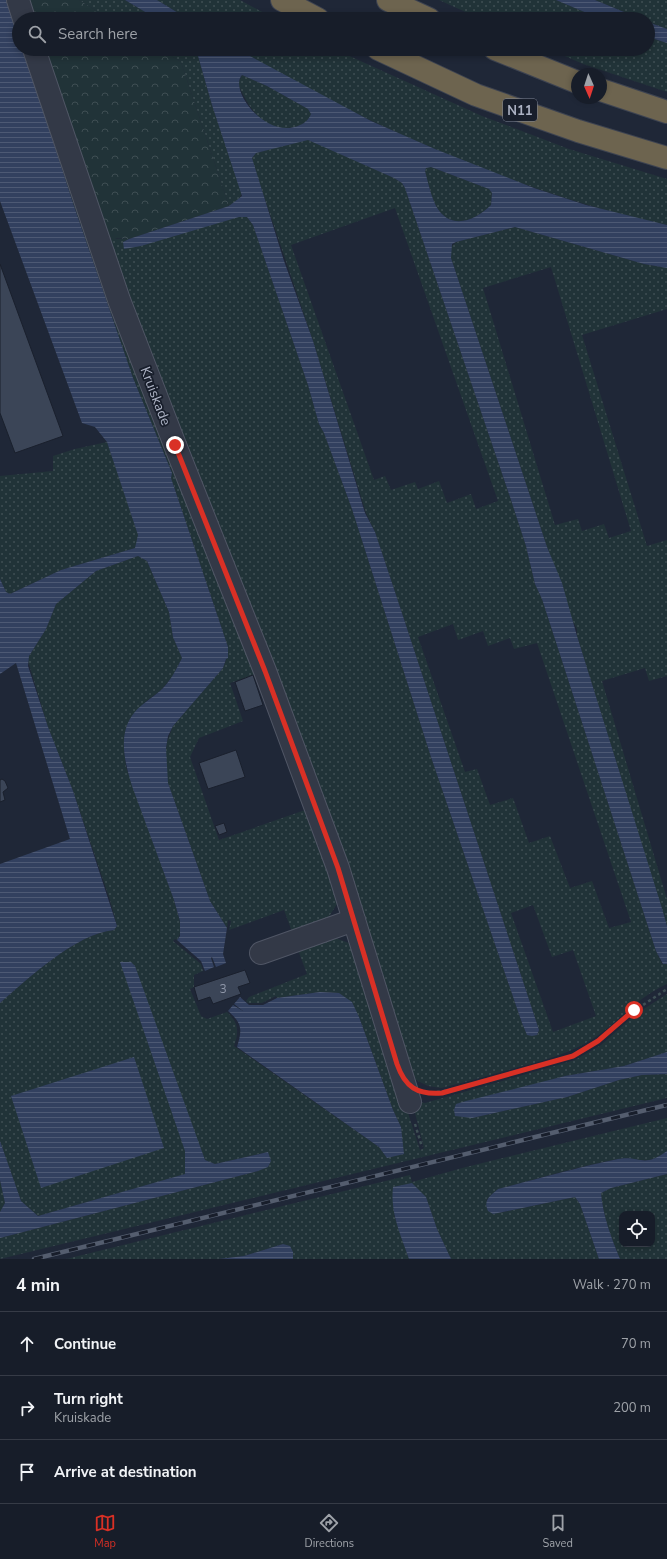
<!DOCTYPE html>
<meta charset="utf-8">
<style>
:root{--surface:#171d29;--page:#242a35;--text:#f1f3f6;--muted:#9ea2a8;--line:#363b46;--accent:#d93025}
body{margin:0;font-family:"Nunito Sans",sans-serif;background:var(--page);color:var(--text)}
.controls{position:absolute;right:12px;bottom:12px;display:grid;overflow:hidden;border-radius:8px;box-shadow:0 2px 6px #0003}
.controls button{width:36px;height:36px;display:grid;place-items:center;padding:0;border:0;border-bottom:1px solid var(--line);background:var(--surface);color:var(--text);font:20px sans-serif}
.compass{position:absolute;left:571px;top:68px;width:36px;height:36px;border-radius:50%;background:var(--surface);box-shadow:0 2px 6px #0003;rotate:177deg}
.stop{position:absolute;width:12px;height:12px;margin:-9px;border:3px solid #d93025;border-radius:50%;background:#fff}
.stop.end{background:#d93025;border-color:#fff;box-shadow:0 1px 4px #0008}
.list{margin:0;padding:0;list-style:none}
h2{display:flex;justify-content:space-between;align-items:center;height:52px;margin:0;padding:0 16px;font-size:17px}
h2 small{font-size:13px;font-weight:400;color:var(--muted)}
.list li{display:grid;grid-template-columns:26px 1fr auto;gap:12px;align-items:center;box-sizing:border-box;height:64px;padding:0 16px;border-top:1px solid var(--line)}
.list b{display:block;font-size:15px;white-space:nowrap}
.list p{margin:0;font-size:13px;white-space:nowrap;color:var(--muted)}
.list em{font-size:13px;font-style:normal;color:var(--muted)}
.icon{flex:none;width:22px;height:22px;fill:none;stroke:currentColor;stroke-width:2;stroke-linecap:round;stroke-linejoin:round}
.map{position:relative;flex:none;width:667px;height:1259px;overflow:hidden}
.search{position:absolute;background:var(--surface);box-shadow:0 2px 6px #0003;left:12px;right:12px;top:12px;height:44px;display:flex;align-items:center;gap:10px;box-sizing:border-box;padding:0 14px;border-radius:22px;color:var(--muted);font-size:15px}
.sheet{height:244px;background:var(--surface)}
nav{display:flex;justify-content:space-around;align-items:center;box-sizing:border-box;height:56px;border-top:1px solid var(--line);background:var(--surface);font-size:11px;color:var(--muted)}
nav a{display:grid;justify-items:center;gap:2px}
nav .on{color:var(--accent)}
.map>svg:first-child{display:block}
.grass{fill:url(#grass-dots);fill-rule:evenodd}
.forest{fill:url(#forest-crowns)}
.water{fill:url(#water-rules);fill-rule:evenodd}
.building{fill:#3b4557;stroke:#1a202d}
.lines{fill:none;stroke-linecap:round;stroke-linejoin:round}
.minor-casing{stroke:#505665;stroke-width:24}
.highway-casing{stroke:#3d4351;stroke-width:24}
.path{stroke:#3f5055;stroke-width:2.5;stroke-dasharray:3 3;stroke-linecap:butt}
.minor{stroke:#333947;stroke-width:22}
.highway{stroke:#6d644f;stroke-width:22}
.rail-casing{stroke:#545d6e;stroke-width:4.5}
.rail{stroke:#181e2b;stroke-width:3;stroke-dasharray:9;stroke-linecap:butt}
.route{stroke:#d93025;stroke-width:5}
.labels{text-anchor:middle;stroke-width:3.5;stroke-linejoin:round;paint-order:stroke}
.number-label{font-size:12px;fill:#9098a9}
.shield{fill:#181e2b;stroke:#808696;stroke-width:1}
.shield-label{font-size:13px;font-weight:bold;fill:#adb3c4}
.street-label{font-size:14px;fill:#adb3c4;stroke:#181e2b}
</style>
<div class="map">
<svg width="667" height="1259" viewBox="0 0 667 1259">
<defs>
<pattern id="grass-dots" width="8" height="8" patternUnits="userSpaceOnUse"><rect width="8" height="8" fill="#213338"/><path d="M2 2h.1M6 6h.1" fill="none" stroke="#3f4e53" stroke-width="1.8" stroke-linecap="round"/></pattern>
<pattern id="forest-crowns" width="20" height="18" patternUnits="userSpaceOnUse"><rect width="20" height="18" fill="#213338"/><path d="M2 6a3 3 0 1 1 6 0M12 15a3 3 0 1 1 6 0" fill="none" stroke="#3f4e53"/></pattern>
<pattern id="water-rules" width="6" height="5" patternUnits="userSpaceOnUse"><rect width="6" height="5" fill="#32405f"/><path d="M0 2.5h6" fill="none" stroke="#4d5974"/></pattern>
</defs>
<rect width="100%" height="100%" fill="#1f2737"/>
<g class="grass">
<path d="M79,0H125L157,19H110Z"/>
<path d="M157,0H240L275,19H188Z"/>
<path d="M439,0H556L601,19H481Z"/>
<path d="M595,0H667V29L648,22V19H641Z"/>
<path d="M648,37L667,43V92L583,64L549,49H648Z"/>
<path d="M23,49H29L260,673L230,683L243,721L199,738L190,757L219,840L311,808L339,901L328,918L292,932L284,910L229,930L231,921L228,920L227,928L210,901L168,783L165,758L167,742L173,726L223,668L228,655V647L171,478L172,473L133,378L74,206Z"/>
<path d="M160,49H196L212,105L242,193L239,199L229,206L181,62Z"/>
<path d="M237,49H334L482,116L569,149L667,179V225C578,206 493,175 409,138C351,112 292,83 237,49Z"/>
<path d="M242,75L267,86L308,109L311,114C309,121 301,126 295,127C264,134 249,108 238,84Z"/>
<path d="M305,139L317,143L394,178L402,183L405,188L510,497L526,546L535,584L542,599L656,951L662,964H667V984C633,999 616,1027 584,1044C562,1056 538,1062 515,1068C490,1075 466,1082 441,1088L428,1086L414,1079L103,232L117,239H129L125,241L239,217H247L253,225L308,385L319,424L324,433L352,509L431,757L522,1023L527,1034L537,1035L539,1030L396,595L375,532L366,513L313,341L252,161V158L256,153ZM395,208L498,501L476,509L471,494L447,503L439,481L418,489L415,482L391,490L385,476L374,480L291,245ZM453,624L458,640L483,631L488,646L510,638L514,649L537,643L631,922L609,928L592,881L570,888L550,836L529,843L513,798L490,805L477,769L465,772L418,637ZM533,905L552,957L573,950L596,1016L553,1032L511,913Z"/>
<path d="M431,167L489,189L492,193L491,205C475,221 450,231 436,206C431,196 428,182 425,171L426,168Z"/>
<path d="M515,227L644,264L667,268V309L582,335L647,546L667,540V676L649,681L645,668L602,681L667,899V926L577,636V629L570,616L547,547L451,258V247L456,242ZM551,267L631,531L609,538L604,524L582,531L578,519L555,525L483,288Z"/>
<path d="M107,442L138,530V541L135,548L61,570L10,594L6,592L0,579V476L53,471V456L75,449Z"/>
<path d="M138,556L147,561L169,612L173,637L182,658L173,676L160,691L145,702L125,733L124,749L126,767L174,900C177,913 185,929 177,940L175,939L173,941L201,964L203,971L194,975V987L190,989L201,1016L207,1019L227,1012C239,1023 239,1032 234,1046L379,1147L387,1158L401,1127L393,1110L359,1017L339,993L320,992L277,998L276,996L262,1003H248L246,1001L249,997L307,974L298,950L333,937L354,945L420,1150L424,1148L414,1109L420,1102L425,1103L575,1060L601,1045L636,1014L667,994V1052L624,1066L565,1076L530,1086L472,1118L567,1097L619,1080L642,1075L667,1074V1098L0,1259V1238L258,1171L268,1152L215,1164L205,1160L200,1148L185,1151L186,1174L38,1216L21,1201L0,1141V1003C29,978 75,934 114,930L117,926L110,900L73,791L48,727L28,661L29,656L46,629L56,604L96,571Z"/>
<path d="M667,1118V1151C644,1168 641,1156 618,1159C578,1166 538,1179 498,1189L486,1200L499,1213L575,1197L580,1204L599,1259H451L437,1229L426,1197L394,1215L409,1259H292L293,1252L283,1244L244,1256L219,1259H66L410,1175L412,1182L466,1167Z"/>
<path d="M667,1174V1259H620C611,1237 603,1216 601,1193L611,1188ZM622,1214H652V1244H622Z"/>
<path d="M0,1180L5,1203L0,1212Z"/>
</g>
<g class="forest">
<path d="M22,0H79L110,19H28Z"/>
<path d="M39,49H160L181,62L229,206L129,239L111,238L103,232Z"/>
</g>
<g class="water">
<path d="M0,0H6L19,37V49H23L74,206L133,378L172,473L171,478L228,647V658L226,659L223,668L173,726L168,736L166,748L168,783L210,901L227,928L223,954L226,963L216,967L212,957L211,958L214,967L205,971L201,961L177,940L180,936V921L174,900L132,786C125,763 117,734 134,713C141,704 151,699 160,691C170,682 176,670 182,658L173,637L169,612L147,561L138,556L96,571L56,604L46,629L29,656L28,666L48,727L73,791L117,926L114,930C75,934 29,978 0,1003V864L70,839L16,663L0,674V579L6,592L10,594L61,570L135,548L138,535L107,442L95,427L82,423L0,201Z"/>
<path d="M125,0H157L188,19H157Z"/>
<path d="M556,0H595L641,19H601Z"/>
<path d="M648,22L667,29V43L648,37Z"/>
<path d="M196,49H237L371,121L435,149L534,188L586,205L667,225V268L644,264L515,227L456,242L452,244L451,258L547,547L562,583L577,636L661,905L667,926V964H663L656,951L542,599L535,584L526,546L510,497L405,188L402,183L394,178L308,140L256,153L252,158L284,261L313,341L365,513L375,532L396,595L539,1030L537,1035L532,1036L527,1035L522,1023L431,757L352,509L324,433L319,424L308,385L253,225L247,217H239L141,246L124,249L123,242L129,239L229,206L242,196L212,105ZM242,75L267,86L308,109L311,114C309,119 305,123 300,125C267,141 228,90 242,75ZM431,167L489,189L492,193L491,205C475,221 450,231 436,206C431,196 428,182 425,171L426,168Z"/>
<path d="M120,962H131L135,966L205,1160L215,1164L268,1152L271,1161L268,1167L258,1171L0,1238V1212L5,1203L0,1180V1141L21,1201L38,1216L185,1174V1151Z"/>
<path d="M320,992L339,993L352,1002L359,1017L393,1110L401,1127L404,1154L387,1158L379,1147L237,1047C242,1030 243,1024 228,1011L233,1005L243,1011L234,1004L240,997L249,1005H263L277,998Z"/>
<path d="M667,1052V1074L642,1075L619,1080L567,1097L472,1118L455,1116L454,1110L456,1104L466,1101L565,1076L624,1066Z"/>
<path d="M134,1057L164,1148L41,1188L11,1096Z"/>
<path d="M667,1151V1174L611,1188L601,1193C603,1216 611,1237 620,1259H599L580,1204L575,1197L493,1214L488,1211C483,1200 490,1196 498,1189C538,1179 578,1167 618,1159C641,1155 642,1169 667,1151Z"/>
<path d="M412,1183L426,1197L437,1229L451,1259H409C401,1235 390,1213 393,1187Z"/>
<path d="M283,1244L290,1246L293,1252V1259H219L244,1256Z"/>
</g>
<g class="building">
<path d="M0,264L63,436L15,453L0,413Z"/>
<path d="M253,675L263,705L245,711L235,682Z"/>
<path d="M236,750L245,777L208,789L199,763Z"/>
<path d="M2,779L5,781L8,788L3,792L5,800L0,802V780Z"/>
<path d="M224,823L227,832L219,835L215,826Z"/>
<path d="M245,970L250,983L238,987L241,994L213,1004L210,997L198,1001L194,987Z"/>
</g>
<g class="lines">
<g class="minor-casing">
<g id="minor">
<path d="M18,0L24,19"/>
<path d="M34,49L119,300L175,445L265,671L338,868L410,1102"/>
<path d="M261,953L354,920"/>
</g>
</g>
<g class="highway-casing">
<g id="highway">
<path d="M282,0L318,19"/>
<path d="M388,0L429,19"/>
<path d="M378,49L476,95L578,131L667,158"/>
<path d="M495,49L577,82"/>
<path d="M601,90L667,112"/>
</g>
</g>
<g class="path">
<path d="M431,1093L457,1089L573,1056L598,1041L634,1011L667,989"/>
<path d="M415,1124L422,1147"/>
</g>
<use href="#minor" class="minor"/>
<use href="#highway" class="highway"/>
<g class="rail-casing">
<path id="rail" d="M34,1259L667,1105"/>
</g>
<use href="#rail" class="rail"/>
</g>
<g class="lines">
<path class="route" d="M175,445L265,671L338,868L397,1064C405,1087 417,1095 442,1093L573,1056L598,1041L634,1010"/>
</g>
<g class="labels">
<g class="number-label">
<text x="223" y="993">3</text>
</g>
<rect class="shield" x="503" y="99" width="34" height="22" rx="3"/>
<g class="shield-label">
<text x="520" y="115">N11</text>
</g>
<g class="street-label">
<text transform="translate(156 396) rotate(69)" y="5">Kruiskade</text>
</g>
</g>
</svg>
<div class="controls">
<button><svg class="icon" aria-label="locate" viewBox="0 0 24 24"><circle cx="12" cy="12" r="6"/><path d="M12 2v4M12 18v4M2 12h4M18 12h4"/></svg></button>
</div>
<svg class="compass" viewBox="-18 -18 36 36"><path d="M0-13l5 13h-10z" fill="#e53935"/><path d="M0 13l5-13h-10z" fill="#9ea2a8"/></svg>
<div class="stop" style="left:634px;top:1010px"></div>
<div class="stop end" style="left:175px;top:445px"></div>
<div class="search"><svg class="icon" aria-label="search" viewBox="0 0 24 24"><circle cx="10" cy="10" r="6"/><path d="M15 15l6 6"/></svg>Search here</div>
</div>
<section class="sheet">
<h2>4 min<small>Walk · 270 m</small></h2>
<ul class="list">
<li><svg class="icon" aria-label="ahead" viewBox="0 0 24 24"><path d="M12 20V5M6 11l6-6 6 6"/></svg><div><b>Continue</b></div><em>70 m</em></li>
<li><svg class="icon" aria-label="right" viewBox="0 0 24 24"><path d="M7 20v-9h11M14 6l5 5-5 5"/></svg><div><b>Turn right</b><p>Kruiskade</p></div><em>200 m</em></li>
<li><svg class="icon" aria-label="arrive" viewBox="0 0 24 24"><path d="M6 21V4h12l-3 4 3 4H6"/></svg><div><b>Arrive at destination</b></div></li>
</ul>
</section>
<nav>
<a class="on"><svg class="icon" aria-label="map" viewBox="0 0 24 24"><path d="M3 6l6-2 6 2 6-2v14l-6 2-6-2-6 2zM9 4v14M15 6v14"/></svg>Map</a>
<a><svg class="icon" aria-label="directions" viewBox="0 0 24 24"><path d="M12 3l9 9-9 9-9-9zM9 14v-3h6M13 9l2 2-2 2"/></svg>Directions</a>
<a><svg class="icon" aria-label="saved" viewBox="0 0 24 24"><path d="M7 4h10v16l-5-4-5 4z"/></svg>Saved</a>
</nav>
